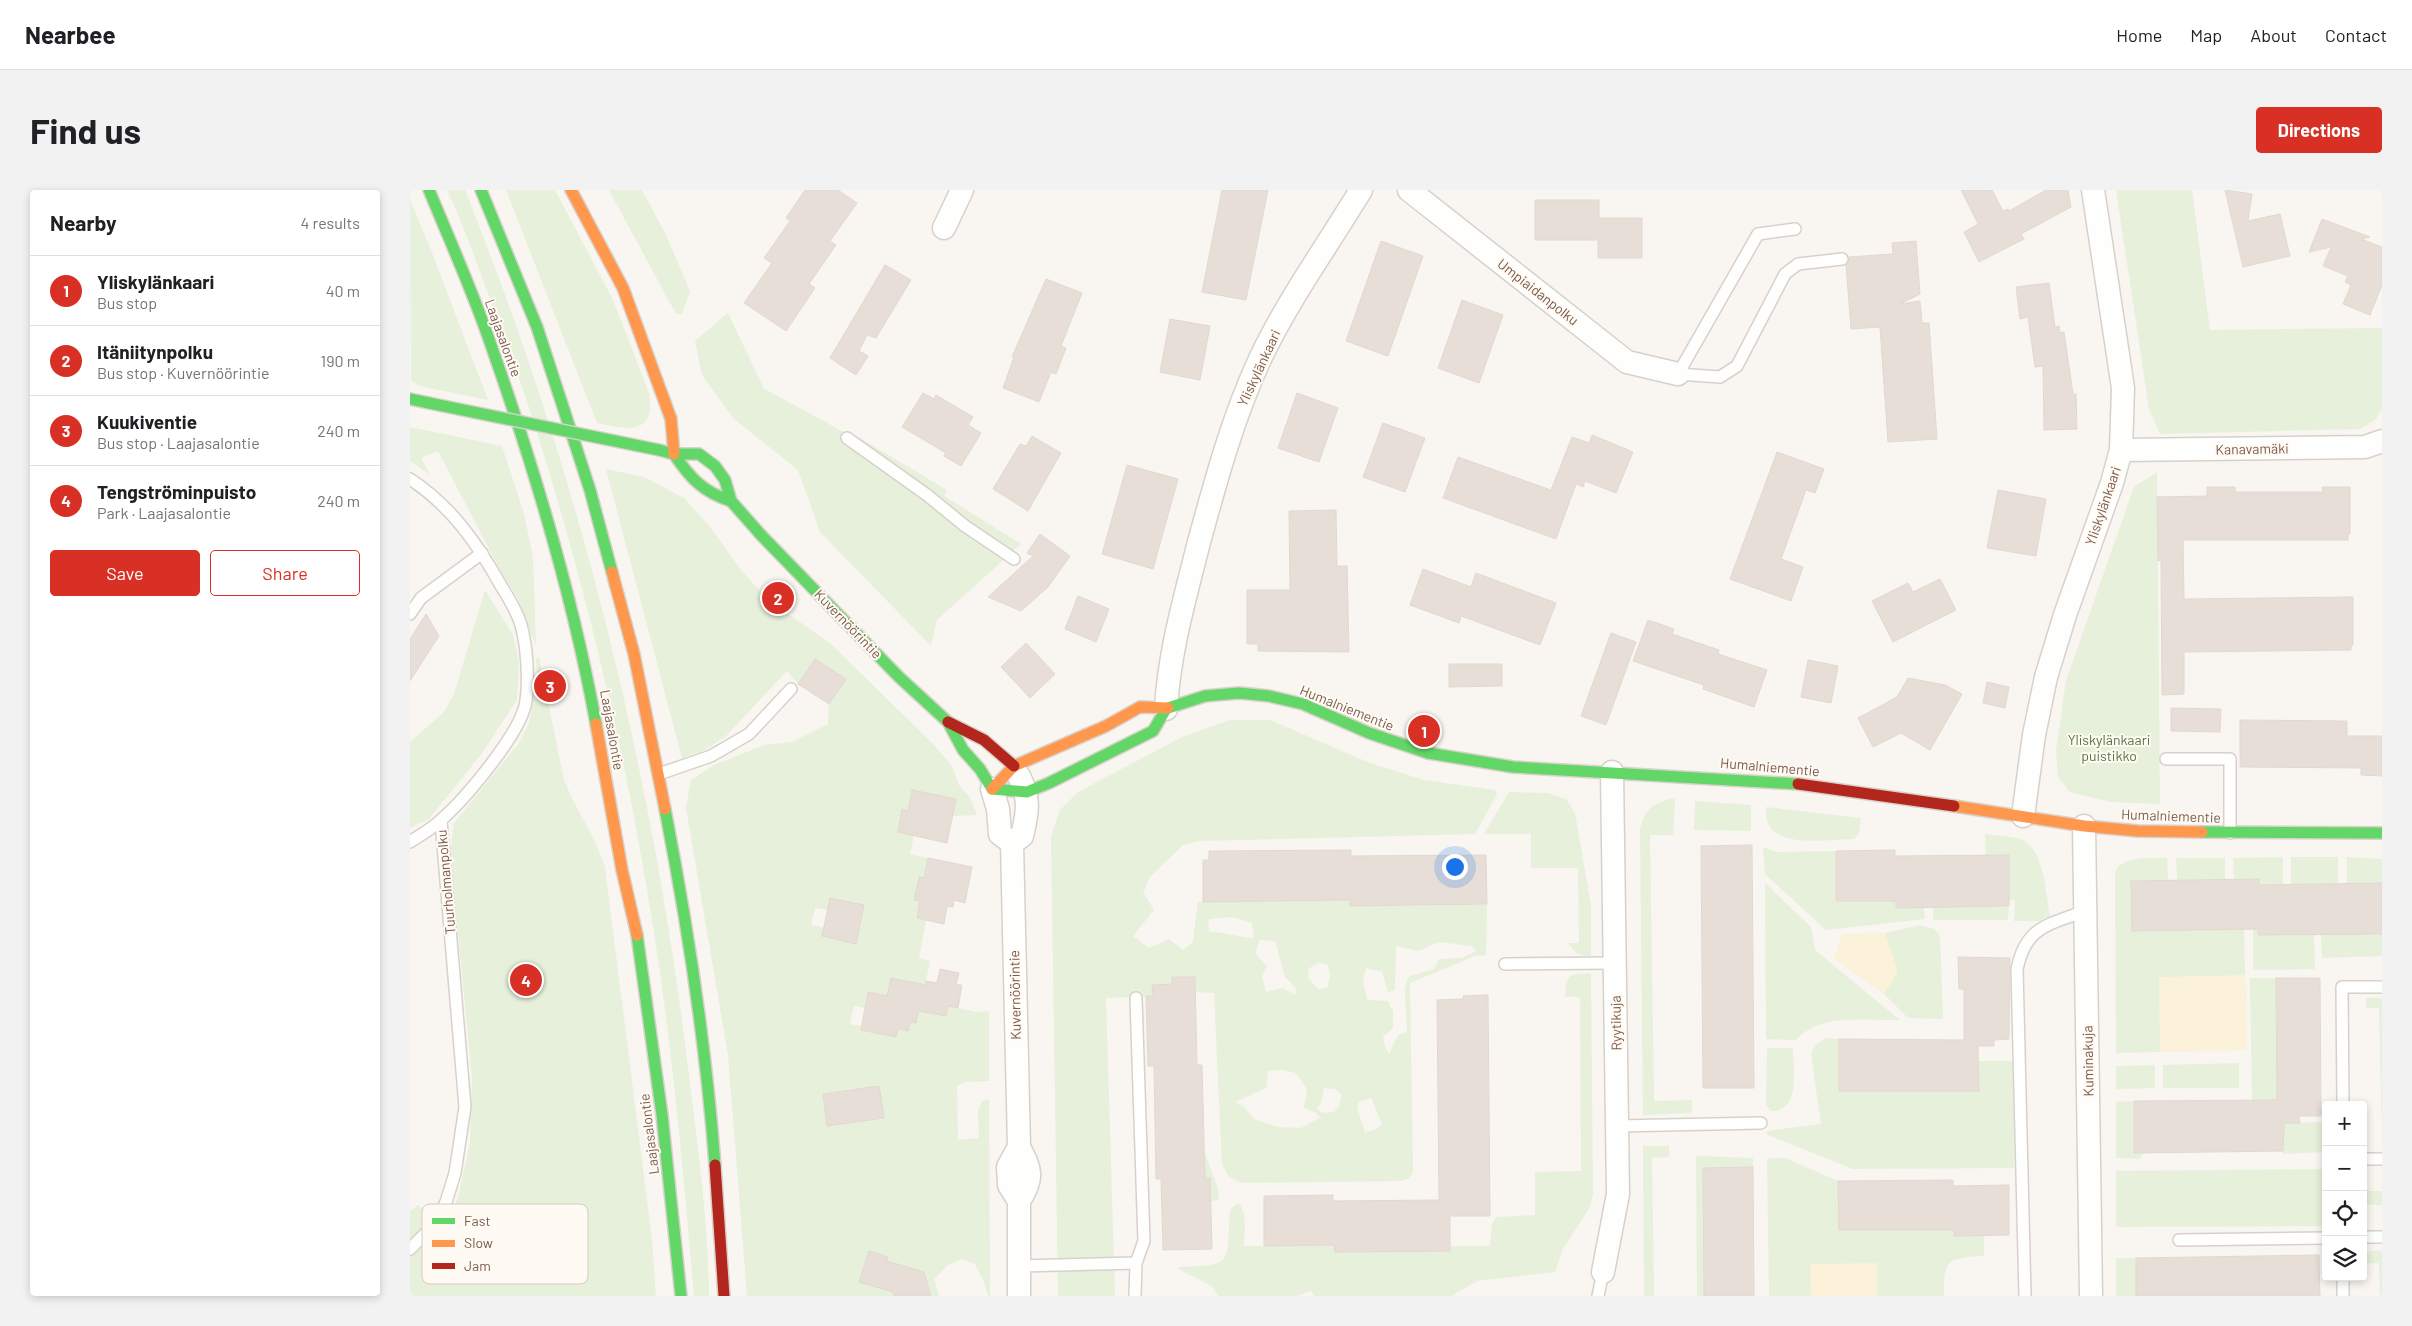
<!DOCTYPE html>
<meta charset="utf-8">
<style>
:root{--surface:#fff;--page:#f2f2f2;--text:#202124;--muted:#757577;--line:#e0e0e0;--accent:#d93025}
body{margin:0;font-family:Barlow,sans-serif;background:var(--page);color:var(--text)}
.controls{position:absolute;right:15px;bottom:15px;display:grid;overflow:hidden;border-radius:5px;box-shadow:0 2px 8px #0003}
.controls button{width:45px;height:45px;display:grid;place-items:center;padding:0;border:0;border-bottom:1px solid var(--line);background:var(--surface);color:var(--text);font:25px sans-serif}
.you{position:absolute;left:1044px;top:676px;width:18px;height:18px;margin:-12px;border:4px solid #fff;border-radius:50%;background:#1a73e8;box-shadow:0 0 0 8px #1a73e833}
.badge{display:grid;place-items:center;width:32px;height:32px;border-radius:50%;background:var(--accent);color:#fff;font-size:16px;font-weight:700}
.pin{position:absolute;translate:-50% -50%;border:2px solid #fff;box-shadow:0 1px 5px #0006}
.list{margin:0;padding:0;list-style:none}
h2{display:flex;justify-content:space-between;align-items:center;height:65px;margin:0;padding:0 20px;font-size:21px}
h2 small{font-size:16px;font-weight:400;color:var(--muted)}
.list li{display:grid;grid-template-columns:32px 1fr auto;gap:15px;align-items:center;box-sizing:border-box;height:70px;padding:0 20px;border-top:1px solid var(--line)}
.list b{display:block;font-size:19px;white-space:nowrap}
.list p{margin:0;font-size:16px;white-space:nowrap;color:var(--muted)}
.list em{font-size:16px;font-style:normal;color:var(--muted)}
.actions{display:flex;gap:10px;padding:15px 20px}
.actions a{flex:1;padding:11px 0;border:1px solid var(--accent);border-radius:5px;text-align:center;font-size:18px;color:var(--accent)}
.actions .main{background:var(--accent);color:#fff}
.icon{flex:none;width:28px;height:28px;fill:none;stroke:currentColor;stroke-width:2;stroke-linecap:round;stroke-linejoin:round}
.map{position:relative;flex:none;width:1972px;height:1106px;overflow:hidden;border-radius:5px}
header{display:flex;align-items:center;gap:30px;box-sizing:border-box;height:70px;padding:0 25px;background:var(--surface);border-bottom:1px solid var(--line)}
header strong{font-size:24px}
nav{display:flex;gap:28px;margin-inline-start:auto;font-size:18px}
.intro{display:flex;align-items:center;justify-content:space-between;box-sizing:border-box;height:120px;padding:0 30px}
h1{margin:0;font-size:35px}
.button{padding:12px 22px;border-radius:5px;background:var(--accent);color:#fff;font-size:18px;font-weight:700}
main{display:flex;gap:30px;padding:0 30px}
aside{flex:1;background:var(--surface);border-radius:5px;box-shadow:0 2px 8px #0003}
.map>svg:first-child{display:block}
.green{fill:#e7f0db;fill-rule:evenodd}
.sand{fill:#fbf2d9}
.building{fill:#e6ded7;stroke:#e2d8d2}
.lines{fill:none;stroke-linecap:round;stroke-linejoin:round}
.lane-casing{stroke:#d7d1cb;stroke-width:14}
.street-casing{stroke:#d7d1cb;stroke-width:25}
.fast-casing{stroke:#d9d2cb;stroke-width:14}
.slow-casing{stroke:#d9d2cb;stroke-width:14}
.jam-casing{stroke:#d9d2cb;stroke-width:14}
.lane{stroke:#fefefd;stroke-width:11}
.street{stroke:#fefefd;stroke-width:22}
.fast{stroke:#63d668;stroke-width:11}
.slow{stroke:#ff974d;stroke-width:11}
.jam{stroke:#b3261e;stroke-width:11}
.fast-bridge-casing{stroke:#d9d2cb;stroke-width:14;stroke-linecap:butt}
.fast-bridge{stroke:#63d668;stroke-width:11}
.labels{text-anchor:middle;stroke-width:4;stroke-linejoin:round;paint-order:stroke}
.street-label{font-size:14px;fill:#7a5c4d;stroke:#fffaf3}
.park-label{font-size:14px;fill:#537a41;stroke:#fffaf3}
.key{fill:#fffaf3;stroke:#d7cbc1;stroke-width:1}
.key-label{font-size:14px;fill:#7a5c4d}
</style>
<header>
<strong>Nearbee</strong>
<nav><a>Home</a><a>Map</a><a>About</a><a>Contact</a></nav>
</header>
<div class="intro"><h1>Find us</h1><a class="button">Directions</a></div>
<main>
<aside>
<h2>Nearby<small>4 results</small></h2>
<ul class="list">
<li><span class="badge">1</span><div><b>Yliskylänkaari</b><p>Bus stop</p></div><em>40 m</em></li>
<li><span class="badge">2</span><div><b>Itäniitynpolku</b><p>Bus stop · Kuvernöörintie</p></div><em>190 m</em></li>
<li><span class="badge">3</span><div><b>Kuukiventie</b><p>Bus stop · Laajasalontie</p></div><em>240 m</em></li>
<li><span class="badge">4</span><div><b>Tengströminpuisto</b><p>Park · Laajasalontie</p></div><em>240 m</em></li>
</ul>
<div class="actions"><a class="main">Save</a><a>Share</a></div>
</aside>
<div class="map">
<svg width="1972" height="1106" viewBox="0 0 1972 1106">
<rect width="100%" height="100%" fill="#f9f5f0"/>
<g class="green">
<path d="M37,0H55C166,276 239,566 276,861C286,942 298,1024 299,1106H284C276,1013 268,920 256,827C231,633 188,439 130,252C113,197 94,144 73,90C62,60 51,29 37,0Z"/>
<path d="M96,0H145L203,110L239,203C246,247 216,239 187,233Z"/>
<path d="M199,0H232L256,45L280,101L272,124H267L260,113Z"/>
<path d="M1706,0H1782L1800,140L1972,138V219L1966,229L1950,239L1750,244L1739,219Z"/>
<path d="M0,10L19,55L78,210L10,196L1,191Z"/>
<path d="M318,123L354,199L416,232L429,240L450,248L537,300L534,306L611,354L527,430L521,456L410,342L388,280L324,229L292,185L285,151Z"/>
<path d="M0,237L92,256L114,324L123,367L126,456L107,407L90,380L28,261L11,268L20,285L0,271Z"/>
<path d="M196,279L234,287L274,308L302,339L331,380L357,409L421,454L523,554L542,576L549,595L560,608L567,625L542,626L502,601L498,621L492,620L488,642L504,645L500,664L518,668L514,688L508,687L504,710L510,711L507,728L516,730L509,768L520,771L510,821L536,826L538,816L567,822L579,821V891L556,892L547,896L548,950L569,948L568,921L572,911L579,909L580,1106H578L574,1092L565,1074L552,1069L538,1075L524,1089L529,1106H521L477,1071L478,1067L459,1061L450,1092L483,1102L484,1106H337L318,865L276,618L281,590L302,576L354,555L382,552L418,534L419,514L436,489L405,469L388,494L377,481L316,546L295,560L272,568ZM420,708L454,715L446,753L412,746L414,738L401,735L405,718L417,720ZM481,788L508,793L509,815L506,833L500,832L498,841L488,839L486,847L451,840V836L440,834L444,816L455,818L458,802L477,806Z"/>
<path d="M1747,282L1750,614L1701,612L1660,602L1648,587L1646,561L1656,491L1724,297Z"/>
<path d="M75,400L103,445L109,472L107,510L70,566L19,629L0,638V552L34,522L44,504Z"/>
<path d="M129,467L154,590C166,620 185,646 195,677L242,1050L246,1106H0V1021L8,1015L35,1033L48,1008L60,953L62,887L40,661L44,633L109,553L119,533L127,490L126,468Z"/>
<path d="M820,530H860L960,573L1014,590L1085,600L1087,604L1065,644L789,651L773,655L740,687L733,702L744,720L723,746L739,758L759,749L773,760L783,752L788,712L940,710L941,716H971L994,710V716L1039,715V709H1062V715H1077L1076,765L1065,766L1000,793L1003,982L999,988L991,991L832,993L819,987L812,974L804,803L786,802L785,787H762V794L742,795L743,806L696,808L705,1106H648L641,646L650,620L668,602L772,547ZM822,727L842,733L844,748C827,748 818,742 800,742L798,737L799,729ZM850,750L865,751L875,787L886,798L885,805L873,798L856,802L852,786L857,776L845,763ZM1029,752L1062,756L1066,761L1052,768L1029,769L1024,779L998,787L995,800L997,842L988,845L979,864L975,857L973,846L983,839V821L978,811L957,810L953,789L956,778L972,782L978,802L985,800L986,756L1009,761ZM908,773L918,775L920,786L917,798L908,799L899,789L898,779ZM871,880L886,883L897,899L894,918L905,922L910,928L891,938L868,937L844,929L834,917L825,912L856,898L858,881ZM914,898L925,899L932,905L929,916L924,922L914,923L907,919L911,913ZM961,908L972,934L964,940L955,942L947,918L949,912Z"/>
<path d="M1099,602L1138,603L1156,609L1165,623L1181,715V766C1169,766 1165,763 1158,753H1169L1168,678H1121V644H1074Z"/>
<path d="M1260,609H1265L1263,645H1240L1244,911L1282,910V923L1233,925L1230,639C1236,619 1240,615 1260,609Z"/>
<path d="M1285,611L1341,615V641L1284,640Z"/>
<path d="M1356,617L1451,628L1449,643L1444,649C1415,649 1351,662 1356,617Z"/>
<path d="M1575,644C1587,646 1600,646 1610,649C1634,656 1636,706 1640,726L1630,731H1604L1605,710H1599V665H1576Z"/>
<path d="M1353,657L1367,662L1426,661L1427,711H1442V705H1470V711H1486V718L1514,717L1515,729L1416,740L1355,684Z"/>
<path d="M1873,667V694L1849,695V689H1824L1823,668Z"/>
<rect x="1881" y="667" width="47" height="27"/>
<path d="M1937,667L1972,669V693L1937,694Z"/>
<path d="M1732,668H1757L1758,690L1721,691L1722,741L1834,739L1837,860L1706,863L1705,684L1708,676L1718,671Z"/>
<path d="M1766,668H1815V690H1767Z"/>
<path d="M1355,693L1401,737L1405,760L1490,830C1456,831 1410,822 1386,850L1356,849Z"/>
<path d="M1583,710V717H1599L1598,730H1523V711Z"/>
<path d="M1510,735L1524,739L1530,746L1533,829L1498,828L1474,804L1424,768L1433,744L1475,743Z"/>
<path d="M1843,739L1904,744L1905,779L1843,780Z"/>
<path d="M1911,744H1972V766L1912,768Z"/>
<path d="M1181,783L1183,1004L1180,1017L1153,1059L1145,1082L1067,1091L1042,1106H904L901,1101L887,1106H808L802,1096L768,1079L767,1077C825,1075 816,1076 820,1020L828,1013C838,1021 834,1044 834,1056L924,1055L925,1062H955V1056L967,1055V1062H997L998,1055H1024L1025,1062L1040,1061V1056H1080L1082,1034L1086,1027L1125,1025V982L1171,981L1170,807H1155L1156,793L1161,785Z"/>
<path d="M1840,788H1866L1867,910H1842Z"/>
<path d="M1956,808H1972V951L1969,818H1956Z"/>
<path d="M1416,848L1429,849V901H1446V895H1469V901H1568L1569,871H1604V978L1443,979L1358,945L1356,942L1364,940L1411,934L1401,864L1405,855Z"/>
<path d="M1357,858H1383C1383,879 1391,922 1361,921L1356,915Z"/>
<path d="M1829,873V898H1753V875Z"/>
<path d="M1745,875V898L1706,899V876Z"/>
<path d="M1724,911V963H1733L1730,969L1706,968V912Z"/>
<path d="M1916,932V962L1873,964L1874,933Z"/>
<path d="M1233,956H1259V967L1242,968L1244,1106H1234Z"/>
<path d="M794,966H796L807,996L809,1010L801,1011L800,989L795,988Z"/>
<path d="M1289,966L1343,968V977L1293,978V992H1299L1293,1020L1294,1106H1287L1286,967Z"/>
<path d="M1360,968H1375L1428,991L1429,1040H1443L1444,1035H1470L1471,1040H1544V1046H1574V1066C1539,1068 1533,1068 1534,1106H1359L1357,969Z"/>
<path d="M1916,979V1036L1706,1037V981Z"/>
<rect x="1953" y="1001" width="19" height="14"/>
<path d="M1972,1060V1106H1970L1969,1073L1953,1074V1067L1960,1061Z"/>
<rect x="1706" y="1068" width="20" height="38"/>
</g>
<g class="sand">
<path d="M1475,743L1488,782L1474,804L1424,768L1433,744Z"/>
<path d="M1835,785L1837,860L1750,862L1749,787Z"/>
<path d="M1467,1073V1106H1401L1400,1074Z"/>
</g>
<g class="building">
<path d="M395,0H428L447,13L420,51L426,55L399,94L405,98L376,141L334,113L362,73L354,68L380,31L376,28Z"/>
<path d="M812,0H858L836,110L792,102Z"/>
<path d="M1551,0H1582L1593,21L1598,19L1599,21L1636,0H1658L1661,17L1611,44L1614,49L1569,72L1554,42L1568,34Z"/>
<path d="M1815,0L1842,4L1838,31L1870,24L1880,66L1833,77Z"/>
<path d="M1125,10H1189V28H1232V68H1188V50H1125Z"/>
<path d="M1912,29L1960,47L1951,49L1972,57V95L1960,125L1933,114L1941,95L1935,92L1938,86L1913,76L1921,57L1899,62Z"/>
<path d="M971,51L1013,66L978,166L936,151Z"/>
<path d="M1506,51L1510,104L1490,114L1510,111L1512,133H1519L1527,249L1478,252L1470,137L1441,139L1436,75L1439,67L1483,64L1482,53Z"/>
<path d="M475,75L501,90L466,148L457,145L449,161L458,166L446,185L420,168Z"/>
<path d="M636,89L672,103L651,156L656,158L646,184L641,182L629,212L593,198L604,167H602Z"/>
<path d="M1639,93L1645,137L1649,136L1650,143L1654,142L1663,204H1666L1667,239L1634,240L1633,176L1625,177L1618,127L1610,129L1606,97Z"/>
<path d="M1052,110L1093,125L1069,193L1028,178Z"/>
<path d="M760,129L800,136L790,190L750,182Z"/>
<path d="M513,203L524,209L526,205L563,227L558,235L571,243L551,276L534,266L536,263L492,237Z"/>
<path d="M887,203L928,218L909,272L868,258Z"/>
<path d="M973,233L1015,248L995,302L953,287Z"/>
<path d="M1182,245L1223,262L1206,303L1175,291L1173,297L1166,294L1146,349L1033,308L1048,267L1141,300L1162,247L1179,253Z"/>
<path d="M622,246L651,263L618,321L583,299L610,254L616,256Z"/>
<path d="M1367,262L1414,279L1405,303L1396,300L1371,369L1393,377L1381,411L1320,389Z"/>
<path d="M717,275L768,289L743,379L692,364Z"/>
<path d="M1797,297H1825V302H1913L1912,297H1940V344H1938V350H1773L1774,409L1943,407V455H1941V460L1774,462V504L1752,505L1751,370L1748,371L1747,307L1797,306Z"/>
<path d="M1588,300L1636,309L1626,366L1577,358Z"/>
<path d="M926,320L927,376H937L939,462L848,461V454H837V400H880L879,321Z"/>
<path d="M630,344L660,366L638,397L611,421L578,407L623,366L617,363Z"/>
<path d="M1013,379L1061,397L1066,383L1146,413L1130,455L1051,426L1049,433L1000,415Z"/>
<path d="M1530,389L1546,420L1483,452L1462,411L1498,393L1503,402Z"/>
<path d="M668,406L699,419L686,452L655,439Z"/>
<path d="M16,424L29,446L0,491V449Z"/>
<path d="M1238,430L1264,439L1262,444L1309,460L1308,464L1357,480L1344,517L1293,499L1294,495L1223,471Z"/>
<path d="M1201,443L1226,452L1196,535L1171,526Z"/>
<path d="M616,453L645,484L620,508L591,477Z"/>
<path d="M405,469L436,489L419,514L388,494Z"/>
<path d="M1398,470L1428,476L1421,513L1391,507Z"/>
<path d="M1039,474H1092V496L1039,497Z"/>
<path d="M1498,488L1535,495L1552,504L1520,560L1491,543L1463,557L1448,528L1487,507Z"/>
<path d="M1577,492L1599,497L1595,518L1573,513Z"/>
<path d="M1761,518L1811,519L1810,542L1761,541Z"/>
<path d="M1830,530L1937,531V546H1972V586L1951,585V578L1830,577Z"/>
<path d="M502,600L546,609L537,653L488,642L492,619L498,621Z"/>
<path d="M1342,655L1344,898H1293L1291,656Z"/>
<path d="M941,660V666L1076,665L1077,714L940,716V710L793,712V670H799V661Z"/>
<path d="M1485,660V666L1599,665V716L1486,718V711H1426V661Z"/>
<path d="M518,668L562,677L555,713L544,710L543,717L537,716L534,734L507,728L510,711L504,710L509,687L514,688Z"/>
<path d="M1849,689V695L1972,693V744L1848,745V739L1722,741L1721,691Z"/>
<path d="M420,708L454,715L446,754L412,746Z"/>
<path d="M1548,767L1600,768L1599,849L1584,850V856H1568L1569,901H1429V849L1554,850V799H1549Z"/>
<path d="M530,779L549,783L546,795H552L548,818L538,816L536,826L508,821L506,833L500,832L498,841L488,839L486,847L451,840L458,802L477,806L481,788L516,795V791L527,793Z"/>
<path d="M762,787H785L787,875H792L795,988H800L802,1059L753,1060L751,989H746L744,876H738L736,806H743L742,795L762,794Z"/>
<path d="M1866,788H1910L1911,926H1889L1890,933H1874L1873,961L1724,963V911L1867,910Z"/>
<path d="M1078,805L1080,1026H1040V1061L925,1062L924,1055L854,1056V1006L923,1005V1011L1029,1010L1027,810L1054,809L1053,806Z"/>
<path d="M469,896L474,928L417,936L413,904Z"/>
<path d="M1343,977L1344,1106H1294L1293,978Z"/>
<path d="M1543,990V996L1599,995V1045L1544,1046V1040H1429L1428,991Z"/>
<path d="M459,1061L478,1067L477,1071L514,1082L521,1106H484L483,1102L449,1092Z"/>
<path d="M1909,1065L1910,1106H1726V1068Z"/>
</g>
<g class="lines">
<g class="lane-casing">
<g id="lane">
<path d="M1385,39L1348,44L1268,184L1310,187L1327,176L1375,84L1388,74L1432,69"/>
<path d="M437,248L517,305L555,336L604,369"/>
<path d="M0,289C40,315 67,353 90,394C98,407 107,421 111,435C117,456 119,490 116,511C112,542 55,609 31,630C22,639 10,645 0,652"/>
<path d="M0,424L11,408L72,363"/>
<path d="M1756,569H1820V643"/>
<path d="M249,584L301,566L339,544L381,499"/>
<path d="M1095,774L1205,773"/>
<path d="M1933,915L1932,797H1972"/>
<path d="M1207,936L1351,933"/>
<path d="M1953,969H1972"/>
<path d="M1953,1047H1972"/>
<path d="M1769,1050L1916,1048"/>
<path d="M0,1059L25,1034L36,1012L45,983L55,917L31,631"/>
<path d="M610,1076L726,1073"/>
<path d="M1933,1087V1106"/>
<path d="M725,1106L726,1073L734,1051L726,808"/>
<path d="M1188,1106L1193,1082"/>
<path d="M1615,1106L1607,779C1616,736 1638,735 1675,721"/>
</g>
</g>
<g class="street-casing">
<g id="street">
<path d="M999,0L1217,172L1268,184"/>
<path d="M534,38L552,0"/>
<path d="M1711,260L1955,257L1972,251"/>
<path d="M756,519C759,462 775,408 789,352C806,290 823,227 850,169C878,110 917,56 951,0"/>
<path d="M582,599L588,619L590,644L602,653"/>
<path d="M1613,626L1624,545L1636,487L1655,425L1702,293L1711,260L1713,198L1683,0"/>
<path d="M1674,636L1681,1106"/>
<path d="M602,653L609,957C621,980 624,988 609,1011"/>
<path d="M602,653L612,646C618,622 620,608 609,586"/>
<path d="M609,957L598,977L599,995L609,1011V1106"/>
<path d="M1193,1082L1208,1004L1202,582"/>
</g>
</g>
<g class="fast-casing">
<g id="fast">
<path d="M19,0C40,51 63,102 81,155C124,277 163,407 186,534"/>
<path d="M71,0L127,137L180,300L202,382"/>
<path d="M0,209L19,213"/>
<path d="M249,260L264,264H289L305,276L315,290L321,311L352,346L489,487L538,532L553,560L570,579L582,599"/>
<path d="M264,264C280,288 293,302 321,311"/>
<path d="M758,518L795,506L829,503L859,506L893,514L959,543L1018,563L1103,577L1388,594"/>
<path d="M582,599L617,602L639,593L743,541L756,519"/>
<path d="M255,619C278,737 296,856 305,975"/>
<path d="M1792,642L1972,643"/>
<path d="M227,745L252,925L271,1106"/>
</g>
</g>
<g class="slow-casing">
<g id="slow">
<path d="M161,0L213,98L261,229L264,264"/>
<path d="M202,382L224,464L255,619"/>
<path d="M186,534L212,680L227,745"/>
<path d="M582,599L604,576L696,536L730,517L758,518"/>
<path d="M1544,616L1674,636L1728,641L1792,642"/>
</g>
</g>
<g class="jam-casing">
<g id="jam">
<path d="M538,532L574,550L604,576"/>
<path d="M1388,594L1544,616"/>
<path d="M305,975L314,1106"/>
</g>
</g>
<use href="#lane" class="lane"/>
<use href="#street" class="street"/>
<use href="#fast" class="fast"/>
<use href="#slow" class="slow"/>
<use href="#jam" class="jam"/>
<g class="fast-bridge-casing">
<path id="fast-bridge" d="M19,213L249,260"/>
</g>
<use href="#fast-bridge" class="fast-bridge"/>
</g>
<g class="labels">
<g class="street-label">
<text transform="translate(1128 102) rotate(38)" y="5">Umpiaidanpolku</text>
<text transform="translate(93 148) rotate(70)" y="5">Laajasalontie</text>
<text transform="translate(849 178) rotate(-65)" y="5">Yliskylänkaari</text>
<text transform="translate(1842 259) rotate(-1)" y="5">Kanavamäki</text>
<text transform="translate(1693 316) rotate(-71)" y="5">Yliskylänkaari</text>
<text transform="translate(438 434) rotate(46)" y="5">Kuvernöörintie</text>
<text transform="translate(937 518) rotate(22)" y="5">Humalniementie</text>
<text transform="translate(202 540) rotate(80)" y="5">Laajasalontie</text>
<text transform="translate(1360 577) rotate(5)" y="5">Humalniementie</text>
<text transform="translate(1761 626) rotate(2)" y="5">Humalniementie</text>
<text transform="translate(36 692) rotate(-95)" y="5">Tuurholmanpolku</text>
<text transform="translate(605 805) rotate(-91)" y="5">Kuvernöörintie</text>
<text transform="translate(1206 833) rotate(-91)" y="5">Ryytikuja</text>
<text transform="translate(1678 871) rotate(-91)" y="5">Kuminakuja</text>
<text transform="translate(239 944) rotate(-97)" y="5">Laajasalontie</text>
</g>
<g class="park-label">
<text x="1699" y="555">Yliskylänkaari<tspan x="1699" dy="16">puistikko</tspan></text>
</g>
</g>
<rect x="12" y="1014" width="166" height="80" rx="8" class="key"/>
<rect x="22" y="1028" width="23" height="6" fill="#63d668"/>
<rect x="22" y="1050" width="23" height="7" fill="#ff974d"/>
<rect x="22" y="1073" width="23" height="6" fill="#b3261e"/>
<g class="key-label">
<text x="54" y="1036">Fast</text>
<text x="54" y="1058">Slow</text>
<text x="54" y="1081">Jam</text>
</g>
</svg>
<div class="controls">
<button>+</button>
<button>−</button>
<button><svg class="icon" aria-label="locate" viewBox="0 0 24 24"><circle cx="12" cy="12" r="6"/><path d="M12 2v4M12 18v4M2 12h4M18 12h4"/></svg></button>
<button><svg class="icon" aria-label="layers" viewBox="0 0 24 24"><path d="M12 4l9 5-9 5-9-5zM3 14l9 5 9-5"/></svg></button>
</div>
<div class="you"></div>
<div class="pin badge" style="left:1014px;top:541px">1</div>
<div class="pin badge" style="left:368px;top:408px">2</div>
<div class="pin badge" style="left:140px;top:496px">3</div>
<div class="pin badge" style="left:116px;top:790px">4</div>
</div>
</main>
